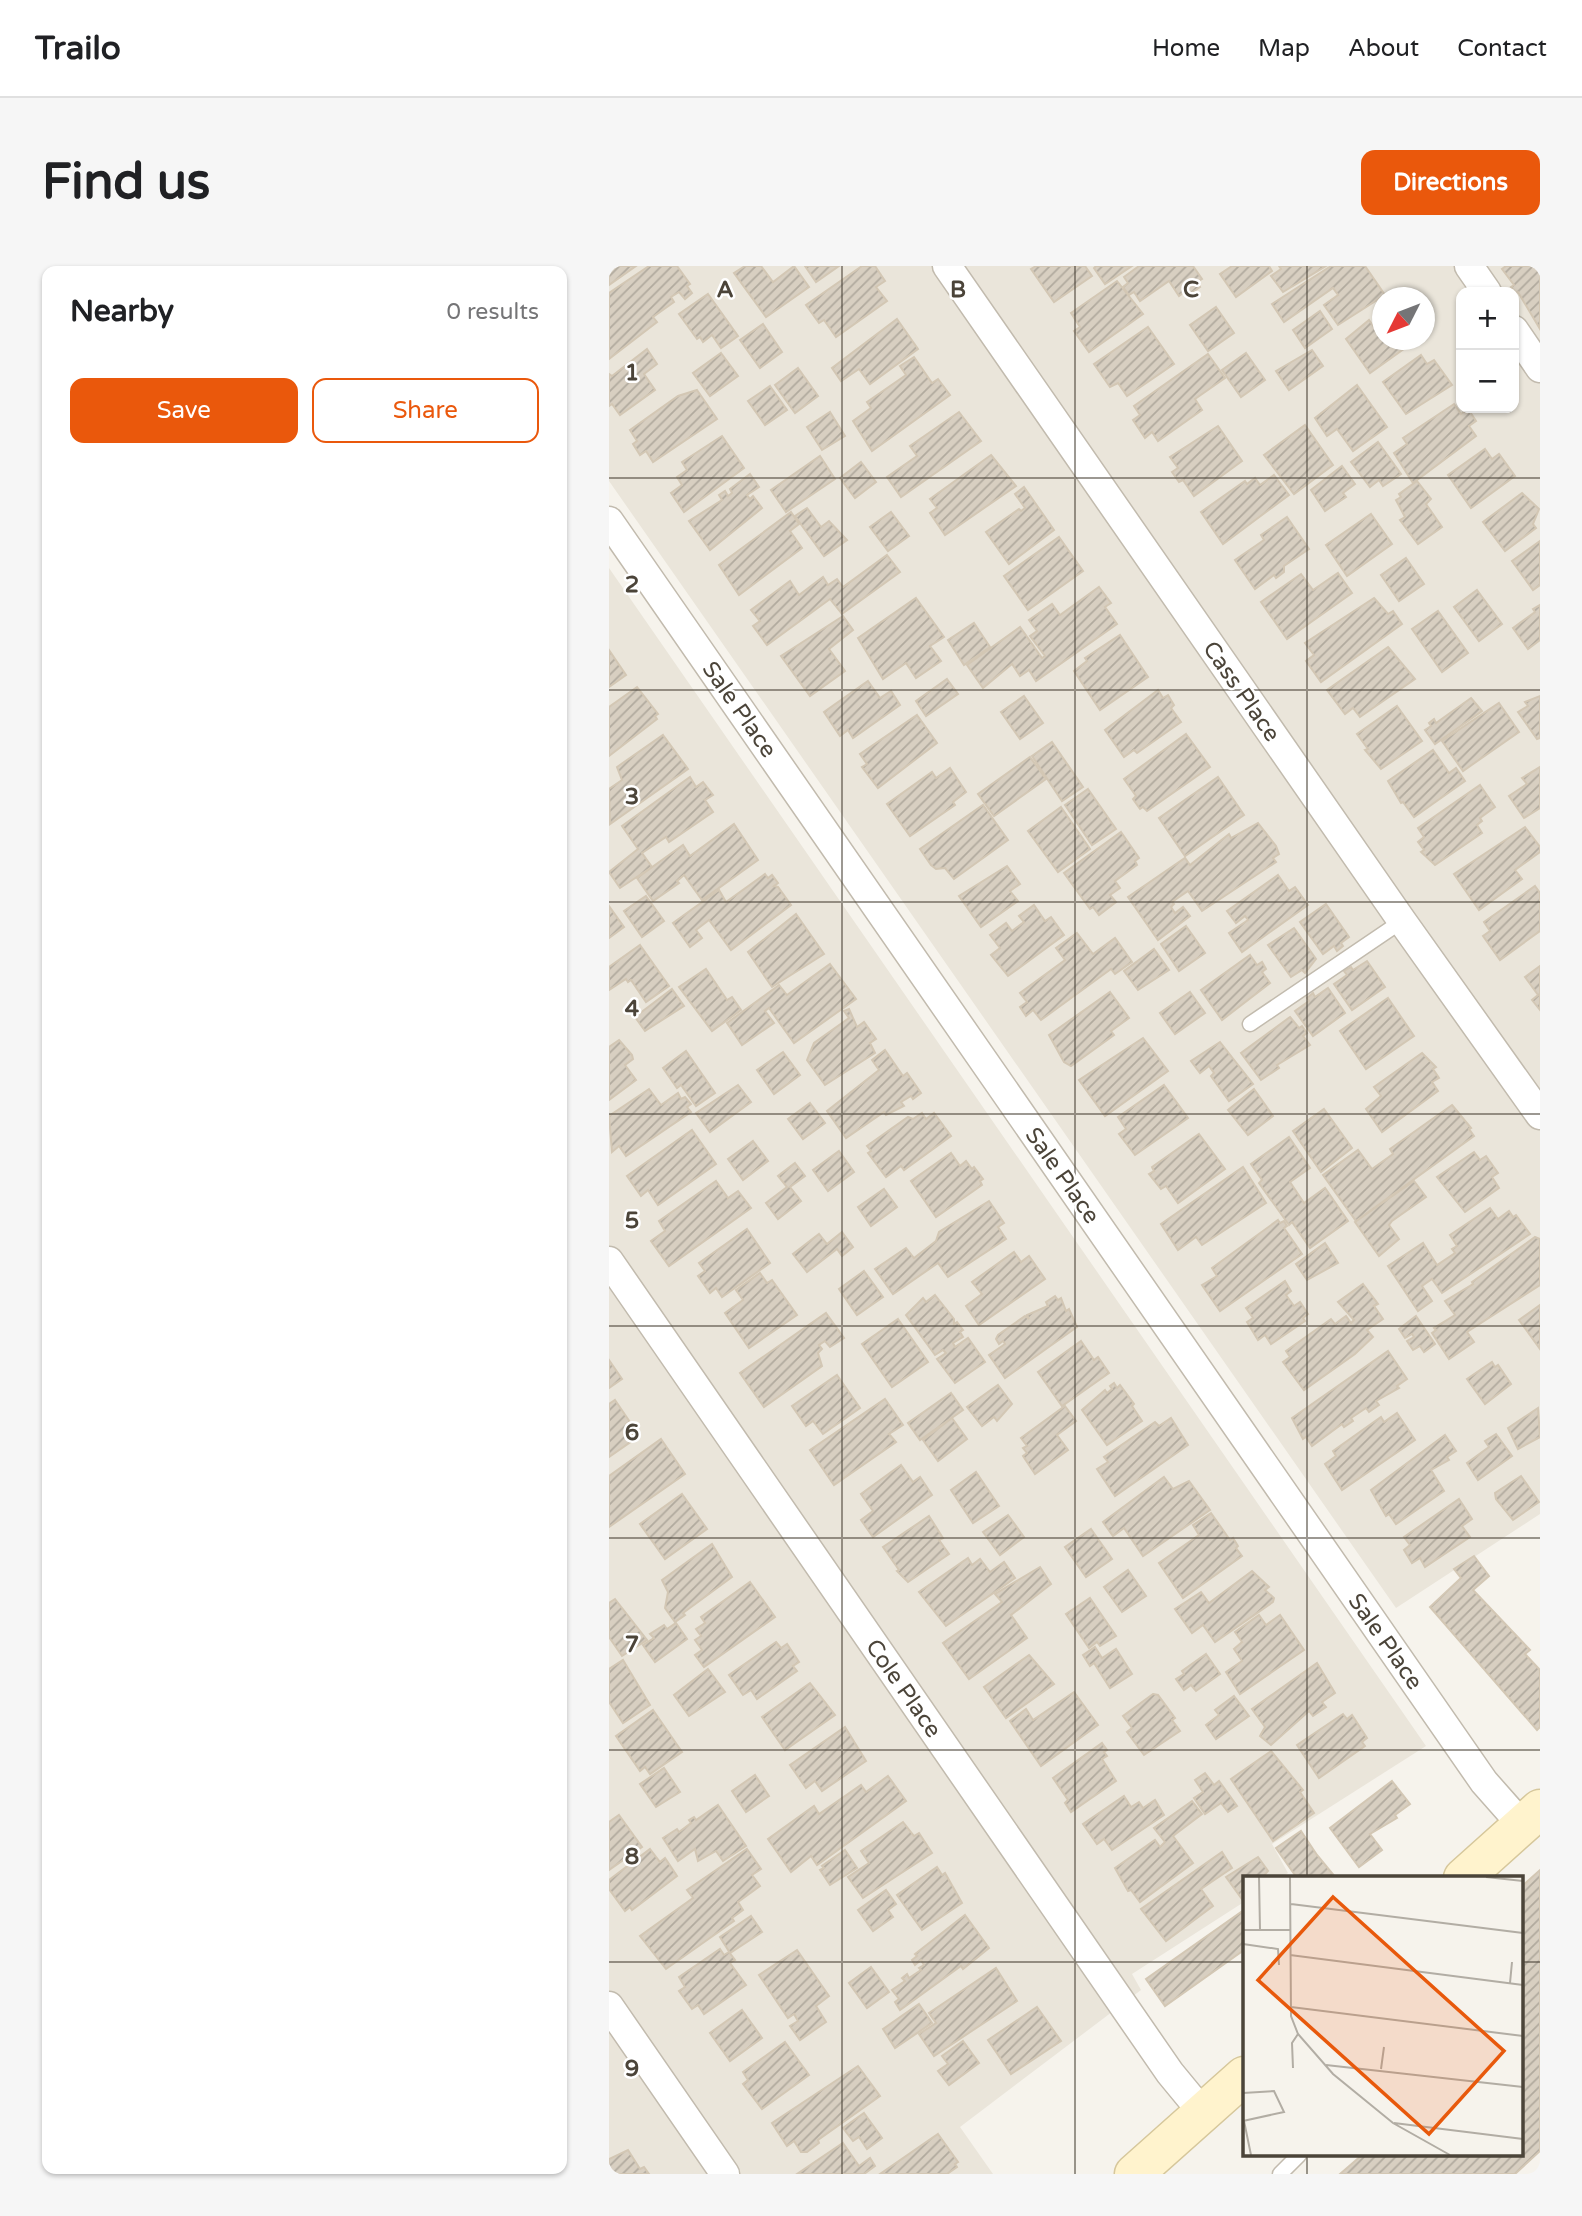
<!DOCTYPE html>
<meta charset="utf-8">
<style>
:root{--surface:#fff;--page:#f6f6f6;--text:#202124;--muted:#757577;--line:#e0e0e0;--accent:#ea580c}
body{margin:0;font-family:"Varela Round",sans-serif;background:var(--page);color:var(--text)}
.controls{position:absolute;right:21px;top:21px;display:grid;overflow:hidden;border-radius:14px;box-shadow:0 2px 5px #0004}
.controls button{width:63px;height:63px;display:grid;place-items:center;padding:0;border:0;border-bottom:2px solid var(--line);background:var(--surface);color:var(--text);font:35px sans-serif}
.compass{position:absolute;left:763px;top:21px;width:63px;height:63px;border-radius:50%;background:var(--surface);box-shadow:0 2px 5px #0004;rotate:228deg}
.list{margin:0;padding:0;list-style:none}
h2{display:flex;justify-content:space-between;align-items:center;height:91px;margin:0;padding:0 28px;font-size:30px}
h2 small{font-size:23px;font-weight:400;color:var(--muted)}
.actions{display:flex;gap:14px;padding:21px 28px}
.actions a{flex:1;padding:16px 0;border:2px solid var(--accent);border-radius:14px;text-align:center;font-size:24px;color:var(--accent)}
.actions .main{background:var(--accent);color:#fff}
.map{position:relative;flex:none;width:931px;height:1908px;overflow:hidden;border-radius:14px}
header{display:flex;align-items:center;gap:42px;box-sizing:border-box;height:98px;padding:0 35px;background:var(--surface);border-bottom:2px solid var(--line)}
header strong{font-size:33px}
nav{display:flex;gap:38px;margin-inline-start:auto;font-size:24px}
.intro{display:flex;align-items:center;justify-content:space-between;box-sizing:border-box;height:168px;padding:0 42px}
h1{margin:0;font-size:49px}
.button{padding:18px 32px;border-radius:14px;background:var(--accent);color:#fff;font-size:24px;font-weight:700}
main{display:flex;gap:42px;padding:0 42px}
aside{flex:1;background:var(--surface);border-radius:14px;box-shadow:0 2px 5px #0004}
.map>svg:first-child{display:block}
.residential{fill:#eae5da;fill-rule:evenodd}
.building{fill:url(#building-hatch);stroke:#d3c7b4;stroke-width:2}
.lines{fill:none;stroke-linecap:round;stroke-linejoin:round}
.lane-casing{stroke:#c2bbae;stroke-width:17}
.street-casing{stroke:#c2bbae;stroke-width:31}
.secondary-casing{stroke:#d6c79b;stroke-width:41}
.lane{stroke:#fff;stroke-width:14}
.street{stroke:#fff;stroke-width:28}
.secondary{stroke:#fff3cd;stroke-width:38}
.grid{fill:none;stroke:#4b4439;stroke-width:2;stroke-opacity:0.55}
.labels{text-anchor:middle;stroke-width:5;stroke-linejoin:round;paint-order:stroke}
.street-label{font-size:23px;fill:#4b4439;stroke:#fff}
.inset-road{fill:none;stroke:#b2ada4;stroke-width:2}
.view{fill:#e8590c;fill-opacity:0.15;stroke:#e8590c;stroke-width:3.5}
.inset-edge{fill:none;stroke:#4b4439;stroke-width:3.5}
.grid-label{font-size:23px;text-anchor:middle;font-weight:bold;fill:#4b4439;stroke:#fff;stroke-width:5;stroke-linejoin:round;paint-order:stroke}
</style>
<header>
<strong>Trailo</strong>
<nav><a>Home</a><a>Map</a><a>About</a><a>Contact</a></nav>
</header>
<div class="intro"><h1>Find us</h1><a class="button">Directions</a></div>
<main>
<aside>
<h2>Nearby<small>0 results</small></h2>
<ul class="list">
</ul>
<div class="actions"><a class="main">Save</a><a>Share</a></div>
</aside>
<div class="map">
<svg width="931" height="1908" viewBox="0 0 931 1908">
<defs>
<pattern id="building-hatch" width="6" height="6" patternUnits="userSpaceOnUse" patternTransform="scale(1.75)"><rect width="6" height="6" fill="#d8cfc1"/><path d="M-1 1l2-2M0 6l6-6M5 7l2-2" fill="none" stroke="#b1aa9e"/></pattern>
</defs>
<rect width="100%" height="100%" fill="#f6f3ec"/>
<g class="residential">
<path d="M0,0H931V1248L787,1342L0,215ZM852,26H905V142H852ZM774,32H816V74H774Z"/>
<path d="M0,302L817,1480L663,1578L679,1607L672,1612H635V1636L523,1708L532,1724L351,1861L384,1908H0Z"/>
</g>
<g class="building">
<path d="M0,0H27L0,19Z"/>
<path d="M40,0H68L81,18L78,20L83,27L76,33L70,26L62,31L65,36L44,51L48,56L0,93V27Z"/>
<path d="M136,0H152L164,16L185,0L200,21L157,51L125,7Z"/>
<path d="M196,0H230L207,16Z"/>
<path d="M253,0H266L276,15L267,21L278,35L227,71L215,54L210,57L197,39Z"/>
<path d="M427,0H476L483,10L445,36L422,3Z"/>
<path d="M487,0H523L496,18L485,2Z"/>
<path d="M530,0H584L593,13L588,16L591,21L581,28L579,23L570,30L560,15L531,35L525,26L520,29L514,21L519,17L515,11Z"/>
<path d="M623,0H660L663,5L627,31L611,8Z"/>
<path d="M670,0H717L674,26L662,10L672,3Z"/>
<path d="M722,0H756L776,29L729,59L715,39L729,29L724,22L675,56L663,38Z"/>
<path d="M897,0H931V63L909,26L907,27L902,21L905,19L893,3Z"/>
<path d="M508,15L534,48L480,86L465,65L471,61L462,47Z"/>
<path d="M99,28L129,70L112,82L103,69L94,76L91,71L88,73L70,48Z"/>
<path d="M607,41L625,67L599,85L581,59Z"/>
<path d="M711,45L723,63L696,82L684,64Z"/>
<path d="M288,53L309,83L261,118L250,103L232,115L223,102Z"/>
<path d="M760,54L765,61L774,55V74H802L797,77L799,80L761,107L737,73Z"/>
<path d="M154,58L173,86L151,102L131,74Z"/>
<path d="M539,61L565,98L518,130L509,117L501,121L485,98Z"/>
<path d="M38,83L48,98L35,108L46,124L11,149L3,138L0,140V108L3,110Z"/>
<path d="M703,84L714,100L680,124L667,105Z"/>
<path d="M112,87L129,110L101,130L84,107Z"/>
<path d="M637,87L656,114L632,131L613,104Z"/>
<path d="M599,88L616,112L586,133L593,144L549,175L543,166L536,172L524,154L531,149L525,140Z"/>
<path d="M812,89L818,98L825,94L843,119L797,148L774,116Z"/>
<path d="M305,91L323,117L329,113L341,129L263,185L244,155L262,142L258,136L297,109L291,100Z"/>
<path d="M189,102L209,130L186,147L166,119Z"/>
<path d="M748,119L778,161L744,185L728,163L718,170L706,152Z"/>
<path d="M161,120L178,144L156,159L139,135Z"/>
<path d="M88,124L108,153L44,196L37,185L31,189L24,178L28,175L21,164L69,130Z"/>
<path d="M845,138L852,148L859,143L867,155L860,160L867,170L804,217L785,187L798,178L794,172Z"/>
<path d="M221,146L236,170L213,184L198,161Z"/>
<path d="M350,146L372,175L292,231L278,211L308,190L301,180Z"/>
<path d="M696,159L724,199L685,228L655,189Z"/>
<path d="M609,160L633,195L585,230L574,214L570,216L563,206L569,202L561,191Z"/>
<path d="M113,170L135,202L75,246L62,227L73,219L68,211L78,204L73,196Z"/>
<path d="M769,176L792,208L774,220L770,214L761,221L742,196Z"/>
<path d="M876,183L883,193L890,188L906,210L862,242L839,209Z"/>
<path d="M382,189L407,220L336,269L321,247L328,242L321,233Z"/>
<path d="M211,190L226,213L177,246L162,224Z"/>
<path d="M252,196L267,216L246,232L231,212Z"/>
<path d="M733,200L746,218L734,227L737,231L716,245L702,224Z"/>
<path d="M141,208L150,221L138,229L141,233L144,230L153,242L101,284L80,255L113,234L110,229L116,225L119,230L123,227L121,223Z"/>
<path d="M665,209L680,229L614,278L592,246L636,215L638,218L646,212L651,219Z"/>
<path d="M808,215L822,233L817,238L833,261L809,278L791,254L796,251L787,234L792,231L790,228Z"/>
<path d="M415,221L445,264L400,298L377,266L410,243L412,245L416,242L406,228Z"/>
<path d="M913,227L930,243L924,258L927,262L896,285L874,256Z"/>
<path d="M198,242L212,261L220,255L238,274L215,290L186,250Z"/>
<path d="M182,246L190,258L181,265L193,282L130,329L110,299Z"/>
<path d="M282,246L300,270L279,285L261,261Z"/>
<path d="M762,248L783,278L738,310L717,279Z"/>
<path d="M678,251L700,283L675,300V306L667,312L665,309L646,323L626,294L655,274L652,269Z"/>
<path d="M450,271L474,305L419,344L395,310Z"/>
<path d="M931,275V319L924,324L903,295Z"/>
<path d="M278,289L291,306L233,348L221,333L158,379L144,360L151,355L142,344L181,315L190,329L214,311L219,319L228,313L234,321Z"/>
<path d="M797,292L815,318L790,335L772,309Z"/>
<path d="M729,307L743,327L678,373L652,336L692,308L704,324Z"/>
<path d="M490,321L502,337L496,341L508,358L427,415L420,404L411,410L403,398L374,422L358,399L411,361L433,392L436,390L421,370L428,365L420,354L443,338L451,349Z"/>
<path d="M868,324L893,358L870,375L845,341Z"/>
<path d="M307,332L335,371L321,380L332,395L307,412L297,397L274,413L249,372Z"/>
<path d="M765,332L779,348L784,345L793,358L712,416L697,395L705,389L696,377Z"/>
<path d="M931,339V374L919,383L904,362L926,346L924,343Z"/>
<path d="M829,345L859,387L833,406L803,363Z"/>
<path d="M234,350L244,364L220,383L236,405L201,430L172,390Z"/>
<path d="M365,357L381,381L355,399L339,374Z"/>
<path d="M511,369L539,411L491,444L465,405L478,395L476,392Z"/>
<path d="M779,381L806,413L751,451L744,442L736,448L718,424Z"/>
<path d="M0,384L17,409L0,421Z"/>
<path d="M338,413L349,428L317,450L307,435Z"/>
<path d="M259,415L271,432L282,425L291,439L244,472L239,464L231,470L215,446Z"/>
<path d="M28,421L49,448L46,450L48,453L0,490V441Z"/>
<path d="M549,424L554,432L559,429L565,439L562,442L572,456L528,487L525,484L515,491L496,464Z"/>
<path d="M415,430L434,457L411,473L392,446Z"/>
<path d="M931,430V472L928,473L909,446L919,440L916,436Z"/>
<path d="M862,432L873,445L826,478L816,464L822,460L820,457L825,453L827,457Z"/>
<path d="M890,437L910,466L854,505L833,475Z"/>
<path d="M788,440L813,475L772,503L756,484L759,483L748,468Z"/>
<path d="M308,449L328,477L269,522L253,501L258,498L251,488Z"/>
<path d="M577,468L601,501L538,545L534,541L531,543L524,533L527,530L515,513Z"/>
<path d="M54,469L79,503L1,558L0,523L13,514L8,501Z"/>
<path d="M443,476L474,521L453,535L423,490Z"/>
<path d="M824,484L840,507L847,502L856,515L805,551L794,536L792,537L779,515Z"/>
<path d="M421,491L437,513L385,550L369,528Z"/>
<path d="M931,501V542L915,552L900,530L918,518L913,512Z"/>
<path d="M341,502L357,526L344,536L346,539L301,570L278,538L323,506L327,512Z"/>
<path d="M81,511L87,521L94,516L104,529L96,534L104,546L60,576L57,571L33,587L43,601L11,622L0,606L29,583L13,560Z"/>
<path d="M609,511L635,549L576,590L550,552Z"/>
<path d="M871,519L886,541L871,552L873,555L868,559L873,567L826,599L812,586L815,584L809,576L815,571L809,562Z"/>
<path d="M479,523L507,563L483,579L456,539Z"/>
<path d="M374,539L399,574L345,613L336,602L327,603L322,599L311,583Z"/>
<path d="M452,541L481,583L449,606L419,565Z"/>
<path d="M649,557L667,580L670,588L664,592L667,596L593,645L579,625L563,636L565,638L562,641L566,647L574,641L581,650L549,674L519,631L576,592L581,599L620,568L622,572Z"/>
<path d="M125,558L149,594L93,634L75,609L68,615L70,617L44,635L28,612L74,579L81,590Z"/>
<path d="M916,561L931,581V586L906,604L913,613L870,644L845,608Z"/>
<path d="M512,566L530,592L526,595L528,599L506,615L511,622L501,629L507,636L490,649L484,641L481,643L455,607Z"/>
<path d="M398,600L411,618L401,625L409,635L372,661L350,630Z"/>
<path d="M156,608L159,612L163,609L169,617L165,620L169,621L182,639L122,684L100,654L87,664L93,672L81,681L64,657L110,624L117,636Z"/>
<path d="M669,609L680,625L686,621L699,639L633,686L620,667L639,654L636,650L627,657L618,645Z"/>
<path d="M926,620L931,627V665L891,694L874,670L881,665L875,656Z"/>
<path d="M37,630L55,655L33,671L15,645Z"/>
<path d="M717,638L740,671L732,677L734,680L728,685L725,680L714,688L691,656Z"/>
<path d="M425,639L436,655L442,651L455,669L399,710L382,689L391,682L381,669L397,657L403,665L415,656L410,650Z"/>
<path d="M0,640L15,661L0,672Z"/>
<path d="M187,648L215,688L163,721L139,686Z"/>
<path d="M577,660L596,687L570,705L552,678Z"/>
<path d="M685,662L707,693L696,707L693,704L682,711L659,679Z"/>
<path d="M468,667L484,688L506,672L523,696L506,708L502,703L432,754L424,744L417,750L411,741L418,736L411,727L456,694L447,682Z"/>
<path d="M31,679L60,720L37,736L22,714L19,716L17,713L0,724V701Z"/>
<path d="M545,683L560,704L529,724L515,705Z"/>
<path d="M641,689L648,699L653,696L657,703L653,706L661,717L613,754L592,724Z"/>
<path d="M758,695L776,721L743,744L725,718L738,709L735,705L742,701L744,704Z"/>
<path d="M221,698L247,733L185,777L160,742L156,745L165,757L133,779L118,757L170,719L178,729Z"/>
<path d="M931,700V744L923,734L929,729L916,711Z"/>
<path d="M97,703L118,734L123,731L132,744L103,765L70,721Z"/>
<path d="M719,722L736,747L704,770L686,745L700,735L698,732L704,727L706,731Z"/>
<path d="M63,723L75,740L36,765L26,751Z"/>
<path d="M501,726L520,752L502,765L505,769L462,800L455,796L440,769Z"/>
<path d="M581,726L596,747L566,768L551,747Z"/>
<path d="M779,732L805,770L757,803L731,765Z"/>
<path d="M240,743L248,761L255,756L267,773L261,777L266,787L216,819L198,794L205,777L240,752L235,745Z"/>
<path d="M681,751L690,762L693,760L698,767L694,770L701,779L668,799L670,802L652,814L632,787Z"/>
<path d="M534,772L559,805L496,850L470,814Z"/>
<path d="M10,774L23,789L24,793L16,799L27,814L0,834V781Z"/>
<path d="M611,776L644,818L620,835L602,810L605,807L600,800L591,807L582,795Z"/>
<path d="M276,784L294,810L298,807L312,827L304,833L302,830L292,836L295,840L277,849L275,846L237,872L218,845L270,804L263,794Z"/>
<path d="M77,785L106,827L87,840L72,819L68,822L54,802Z"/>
<path d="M174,786L191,809L165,828L148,804Z"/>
<path d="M813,787L827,801L824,803L830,812L823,816L829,825L773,866L757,843L772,830L765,821Z"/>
<path d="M129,819L142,836L101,866L87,847Z"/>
<path d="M555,819L579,852L526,889L510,868L517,863L509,851Z"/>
<path d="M40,823L52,839L69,827L72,833L76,831L82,838L78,841L82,846L17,890L10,880L3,886L0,850Z"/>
<path d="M645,823L664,850L639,869L619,844Z"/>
<path d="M201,837L216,857L194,873L179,853Z"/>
<path d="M843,839L862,862L860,863L865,870L747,955L714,909L749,884L763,903L784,888L781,883Z"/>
<path d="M715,843L743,882L712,906L684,865Z"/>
<path d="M313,847L317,853L325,847L342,870L295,904L292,900L277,911L259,887L262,885L258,880L299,851L304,853Z"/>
<path d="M83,864L107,898L49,939L39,924L32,930L18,910Z"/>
<path d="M590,868L616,903L569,937L557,920L552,923L540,908L545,905L543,901Z"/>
<path d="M680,871L701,902L681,916L695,937L716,922L739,955L701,982L683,956L680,959L650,917L653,914L642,898Z"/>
<path d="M144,875L159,895L134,914L119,893Z"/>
<path d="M230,885L245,906L219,925L204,904Z"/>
<path d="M865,886L871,894L877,890L889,907L883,911L890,922L856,946L828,911Z"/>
<path d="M342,887L351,900L357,895L363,903L365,901L374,913L371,915L373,919L327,951L302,915Z"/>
<path d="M186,897L196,910L181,921L192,935L169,953L157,937L178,921L169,910Z"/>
<path d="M634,901L657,937L593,979L587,971L569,984L552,958Z"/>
<path d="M107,915L119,932L129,925L142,942L60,1000L42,975L56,965L50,955Z"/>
<path d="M805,915L817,931L783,955L780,959L790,973L770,990L746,956Z"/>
<path d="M275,923L288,941L262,960L249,941Z"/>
<path d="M380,935L395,957L389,961L397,973L339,1011L329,997L284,1028L266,1003L297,982L305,992L327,975L330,966Z"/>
<path d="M881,942L889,953L900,945L904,951L907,949L921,968L833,1027L823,1013L813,1020L823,1035L809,1045L779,1000L814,977L828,999L846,987L843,983L848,980L841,969Z"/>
<path d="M669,954L671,957L675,955L678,960L675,962L693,988L611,1045L593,1019L608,1010L603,1002Z"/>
<path d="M138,963L161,997L113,1031L107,1022L101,1027L89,1010L96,1005L90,997Z"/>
<path d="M233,966L244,981L233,990L228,983L198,1006L184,988L210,968L218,978Z"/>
<path d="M926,971L931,973V1019L858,1066L865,1076L840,1093L823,1067L827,1064L825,1062L846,1049L836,1035L864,1018L863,1016Z"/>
<path d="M716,977L729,997L698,1014L687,998Z"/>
<path d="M405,986L412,996L420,990L436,1013L370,1059L357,1040L373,1028L363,1016Z"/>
<path d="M255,1005L274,1031L248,1049L230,1023Z"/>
<path d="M151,1007L158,1017L163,1014L188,1049L140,1082L116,1047L134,1034L127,1024Z"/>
<path d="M676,1015L682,1025L677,1029L685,1040L691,1036L699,1048L694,1052L696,1055L662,1078L656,1069L649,1074L638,1056L644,1052L637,1042Z"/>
<path d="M754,1018L769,1038L765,1040L774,1053L758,1064L764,1071L746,1088L695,1124L674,1096L681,1091L677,1085L722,1053L726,1058L737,1050L742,1057L745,1054L729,1036Z"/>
<path d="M326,1029L345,1053V1058L348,1056L354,1064L351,1066L354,1071L344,1077L346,1081L359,1072L376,1096L346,1117L328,1093L337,1087L334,1084L326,1089L297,1049L314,1032L317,1036Z"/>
<path d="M446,1030L449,1034L452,1032L457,1045L460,1043L468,1061L396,1112L380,1089L396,1078L394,1075L390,1078L387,1073L389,1069L416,1050L420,1053L418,1049L439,1040L437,1036Z"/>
<path d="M931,1039V1083L910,1054Z"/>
<path d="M217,1047L235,1072L221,1081L216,1075L210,1079L213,1083L209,1087L213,1100L155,1141L131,1107Z"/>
<path d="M807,1050L826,1078L815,1086L811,1080L804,1084L798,1075L805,1071L803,1068L796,1072L790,1063Z"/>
<path d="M289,1053L319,1096L283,1121L253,1078Z"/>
<path d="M472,1075L485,1094L489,1091L500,1107L453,1140L429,1106Z"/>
<path d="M779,1085L798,1113L788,1120L790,1122L767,1135L770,1139L760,1146L757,1142L742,1152L744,1155L735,1161L733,1158L703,1180L697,1171L694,1173L683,1152Z"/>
<path d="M0,1094L13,1113L0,1122Z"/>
<path d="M883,1096L886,1101L889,1099L902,1118L876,1138L858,1113Z"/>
<path d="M228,1109L251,1142L214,1168L204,1155L197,1160L183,1140Z"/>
<path d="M505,1117L508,1122L511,1119L525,1138L523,1140L533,1155L498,1179L473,1144L496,1124L498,1127L503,1123L501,1120Z"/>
<path d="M389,1119L403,1138L388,1155L385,1151L373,1160L358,1141Z"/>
<path d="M342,1127L354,1144L311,1174L299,1157Z"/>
<path d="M276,1133L294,1159L280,1168L287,1176L225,1219L201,1184Z"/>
<path d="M6,1134L21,1156L17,1158L26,1173L0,1191V1138Z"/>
<path d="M456,1140L467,1155L448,1169L459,1184L426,1208L414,1190L418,1187L414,1182L418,1180L412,1172Z"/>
<path d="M929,1142L931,1171L909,1183L899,1162Z"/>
<path d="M788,1147L806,1174L733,1224L716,1198L727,1190L724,1185L772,1151L775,1156Z"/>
<path d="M343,1152L358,1173L329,1195L314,1174Z"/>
<path d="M562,1152L579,1179L506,1230L488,1203L499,1196L495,1191L546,1156L550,1160Z"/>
<path d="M887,1168L903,1190L869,1214L858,1197L880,1181L876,1175Z"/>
<path d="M836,1169L847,1185L838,1191L840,1194L822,1204L835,1225L787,1258L780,1248L777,1250L762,1224Z"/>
<path d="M52,1173L76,1208L0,1261V1210Z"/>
<path d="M292,1199L304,1216L311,1211L323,1229L264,1271L252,1254L264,1245L252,1228Z"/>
<path d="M367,1206L390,1240L364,1257L342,1224Z"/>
<path d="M912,1210L930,1236L904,1254L887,1233L886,1227Z"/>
<path d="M555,1211L564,1223L580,1215L601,1244L534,1290L515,1262L504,1270L494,1256Z"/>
<path d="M73,1228L98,1263L56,1293L31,1258Z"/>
<path d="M850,1233L863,1253L853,1260L861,1271L816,1301L811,1292L803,1297L795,1284L801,1279L795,1271Z"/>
<path d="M602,1247L621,1274L624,1272L629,1280L627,1282L633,1290L574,1332L550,1297L590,1269L584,1259Z"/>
<path d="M399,1249L415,1271L391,1289L374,1266Z"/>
<path d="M320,1250L334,1272L330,1274L340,1288L299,1316L288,1305L290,1304L274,1281Z"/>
<path d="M482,1263L503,1293L477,1311L456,1281Z"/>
<path d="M103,1278L123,1311L74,1347L76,1349L66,1356L56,1342L59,1326L53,1314Z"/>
<path d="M865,1290L880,1310L864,1324L921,1384L916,1388L931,1404V1461L928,1464L821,1341L852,1312L845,1303Z"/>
<path d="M359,1292L363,1299L371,1293L381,1306L395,1296L406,1312L337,1360L310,1326Z"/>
<path d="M431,1301L442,1318L402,1349L418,1372L360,1413L334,1377L393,1336L386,1328Z"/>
<path d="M519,1304L537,1330L513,1346L495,1321Z"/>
<path d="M643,1305L660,1321L656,1324L665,1332L664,1336L606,1376L594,1359L583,1367L566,1343L592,1326L600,1337Z"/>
<path d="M141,1316L166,1351L95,1401L86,1389L93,1384L86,1374L92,1370L87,1363L96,1357L92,1351Z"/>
<path d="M481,1332L507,1370L491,1380L488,1376L480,1382L457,1348Z"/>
<path d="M6,1333L38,1374L13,1390L0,1371V1337Z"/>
<path d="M650,1349L657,1359L671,1349L695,1384L631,1428L617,1406L633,1395L625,1383L633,1376L626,1366Z"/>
<path d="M67,1357L78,1373L46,1396L34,1379L45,1372L41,1368L55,1359L58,1363Z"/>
<path d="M167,1376L172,1382L178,1378L190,1396L184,1400L188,1405L148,1433L142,1424L134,1429L120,1409Z"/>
<path d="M486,1381L493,1392L507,1383L523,1408L501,1422L485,1397L481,1400L474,1389Z"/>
<path d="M597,1388L611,1408L587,1425L582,1419L575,1424L567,1413L575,1408L573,1405Z"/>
<path d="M420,1389L445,1418L397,1452L375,1421Z"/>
<path d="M14,1394L41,1439L14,1457L0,1436V1403Z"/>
<path d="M708,1397L726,1427L713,1436L717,1441L704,1450L700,1445L662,1479L651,1470L656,1461L643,1443Z"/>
<path d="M99,1403L116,1426L80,1450L65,1429Z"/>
<path d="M201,1417L226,1449L176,1484L153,1451Z"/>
<path d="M465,1426L489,1459L432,1500L401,1455L417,1443L424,1454Z"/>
<path d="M544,1428L549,1429L566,1452L563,1454L571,1465L535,1489L518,1466L523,1462L514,1450Z"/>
<path d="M625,1430L640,1450L607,1473L597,1459L610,1449L606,1444Z"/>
<path d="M44,1444L73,1486L41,1508L36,1501L31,1505L7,1470Z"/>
<path d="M734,1448L738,1453L743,1449L758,1472L753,1476L756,1480L710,1512L688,1479Z"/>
<path d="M236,1461L257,1495L213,1525L206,1515L197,1522L181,1499Z"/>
<path d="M493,1477L498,1484L495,1486L498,1490L493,1493L507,1515L462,1546L456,1537L459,1534L444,1512Z"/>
<path d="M662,1485L694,1524L691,1526L705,1547L664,1575L622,1513Z"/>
<path d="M55,1502L71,1526L47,1541L31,1518Z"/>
<path d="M596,1507L605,1519L610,1515L628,1540L619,1546L612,1537L596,1548L585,1532L594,1526L586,1514Z"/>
<path d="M146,1509L160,1530L137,1546L123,1525Z"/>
<path d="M279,1510L297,1535L208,1599L202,1590L182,1606L159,1573L205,1540L210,1548L252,1519L257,1526Z"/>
<path d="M783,1515L801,1538L786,1549L788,1552L761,1568L773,1584L750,1601L721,1562Z"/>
<path d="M515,1530L522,1541L530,1536L534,1542L546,1534L555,1549L503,1584L495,1573L488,1578L474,1558Z"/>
<path d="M583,1535L593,1548L564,1570L584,1597L531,1636L522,1624L519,1625L506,1602L546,1574L551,1581L556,1576L545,1562Z"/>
<path d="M109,1539L137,1580L114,1595L107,1585L89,1595L86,1583L69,1595L54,1572L68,1563L70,1566L82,1557L80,1554L85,1551L87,1554Z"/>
<path d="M10,1549L33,1581L0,1604V1556Z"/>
<path d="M294,1556L305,1570L310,1567L323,1587L254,1632L239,1611L260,1597L252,1585Z"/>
<path d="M692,1565L708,1589L727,1612H688L667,1582Z"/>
<path d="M41,1583L51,1596L56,1592L68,1610L23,1644L21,1641L16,1645L0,1623V1614Z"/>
<path d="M138,1583L152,1603L143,1609L151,1620L129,1636L134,1644L123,1652L125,1655L57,1703L31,1670L84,1632L78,1624Z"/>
<path d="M236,1584L248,1602L221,1619L211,1604L215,1602L213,1600Z"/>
<path d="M613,1586L623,1602L592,1623L604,1640L557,1675L532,1643Z"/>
<path d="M649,1591L659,1605L653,1612H635V1636L617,1611Z"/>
<path d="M328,1601L333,1609L336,1607L353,1637L313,1664L288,1629Z"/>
<path d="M931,1604V1885L906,1908H731L753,1889H912V1621Z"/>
<path d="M277,1624L287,1638L279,1644L284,1651L264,1665L249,1644Z"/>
<path d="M635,1644V1684L556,1740L537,1713Z"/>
<path d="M356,1649L380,1682L354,1703L352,1700L291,1744L286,1736L290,1733L283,1724L296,1715L293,1712L298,1708L300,1712L312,1704L310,1702L315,1699L312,1694L306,1699L303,1694L308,1690L306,1688Z"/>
<path d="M142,1650L153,1666L121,1687L111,1671Z"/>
<path d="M111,1683L115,1689L120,1686L126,1694L121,1697L137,1719L95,1748L89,1739L83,1743L70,1725L76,1721L70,1711Z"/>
<path d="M188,1684L220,1730L207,1740L217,1756L191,1774L181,1760L189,1755L185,1748L179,1752L150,1709Z"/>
<path d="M262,1701L280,1726L258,1742L240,1717Z"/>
<path d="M387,1702L408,1735L325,1790L310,1768L327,1757L320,1747Z"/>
<path d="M310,1738L323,1757L286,1782L274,1763Z"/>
<path d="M428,1741L452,1775L402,1808L379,1774Z"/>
<path d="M133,1744L153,1772L121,1795L101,1767Z"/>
<path d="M354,1775L370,1797L340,1819L329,1805L339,1798L333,1790Z"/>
<path d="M176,1776L200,1809L153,1843L134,1818L139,1814L134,1806Z"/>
<path d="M249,1800L271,1830L209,1874L210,1877L198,1886H192L185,1875L178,1880L163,1857Z"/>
<path d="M255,1847L273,1872L258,1883L250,1871L244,1875L234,1862Z"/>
<path d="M329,1868L349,1896L346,1898L348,1901L338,1908H271Z"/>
<path d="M234,1877L250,1900L261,1892L266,1900L255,1908H188Z"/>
<path d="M19,1884L31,1903L35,1901L40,1908H0V1893Z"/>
</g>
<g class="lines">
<g class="lane-casing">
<g id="lane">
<path d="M641,758L793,655"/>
<path d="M671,1908L690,1889"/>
</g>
</g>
<g class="street-casing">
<g id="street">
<path d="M338,0L793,655L931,849"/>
<path d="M860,0L878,26"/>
<path d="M905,64L931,102"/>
<path d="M0,255L875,1516L913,1559"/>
<path d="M0,995L561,1807L594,1847"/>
<path d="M0,1740L116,1908"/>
</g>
</g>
<g class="secondary-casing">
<g id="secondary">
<path d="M854,1612L931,1543"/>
<path d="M525,1908L635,1810"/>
</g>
</g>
<use href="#lane" class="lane"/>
<use href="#street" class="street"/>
<use href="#secondary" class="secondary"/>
</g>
<path class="grid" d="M233,0V1908M466,0V1908M698,0V1612M0,212H931M0,424H931M0,636H931M0,848H931M0,1060H931M0,1272H931M0,1484H931M0,1696H635M912,1696H931M698,1889V1908"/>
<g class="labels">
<g class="street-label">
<text transform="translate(633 425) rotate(55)" y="8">Cass Place</text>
<text transform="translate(131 443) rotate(55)" y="8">Sale Place</text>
<text transform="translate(454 909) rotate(55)" y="8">Sale Place</text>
<text transform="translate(777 1375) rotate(55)" y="8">Sale Place</text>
<text transform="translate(295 1422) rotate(55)" y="8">Cole Place</text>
</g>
</g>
<g transform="translate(634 1610)">
<rect width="280" height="280" fill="#f6f3ec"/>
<path class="inset-road" d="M16,1L17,54M47,1L48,140L55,158L90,198L150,247L207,279M243,1L280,5M48,28L280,57M0,54H48M0,68L35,73L36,89M47,79L280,109M267,107L269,86M48,131L280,160M83,189L280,211M50,192L49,167L55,158M138,193L141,171M0,217L31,215L41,236L0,245M1,245L8,279M151,247L280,263"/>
<path class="view" d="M90,21L261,175L186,258L15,104Z"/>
<rect width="280" height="280" class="inset-edge"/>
</g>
<g class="grid-label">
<text x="116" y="31">A</text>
<text x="349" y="31">B</text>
<text x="582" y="31">C</text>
<text x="23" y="114">1</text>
<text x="23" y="326">2</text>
<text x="23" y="538">3</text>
<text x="23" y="750">4</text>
<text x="23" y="962">5</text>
<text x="23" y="1174">6</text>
<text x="23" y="1386">7</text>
<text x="23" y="1598">8</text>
<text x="23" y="1810">9</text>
</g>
</svg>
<div class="controls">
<button>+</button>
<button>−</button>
</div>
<svg class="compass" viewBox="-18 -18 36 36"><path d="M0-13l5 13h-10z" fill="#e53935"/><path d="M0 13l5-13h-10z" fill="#757577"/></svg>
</div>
</main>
